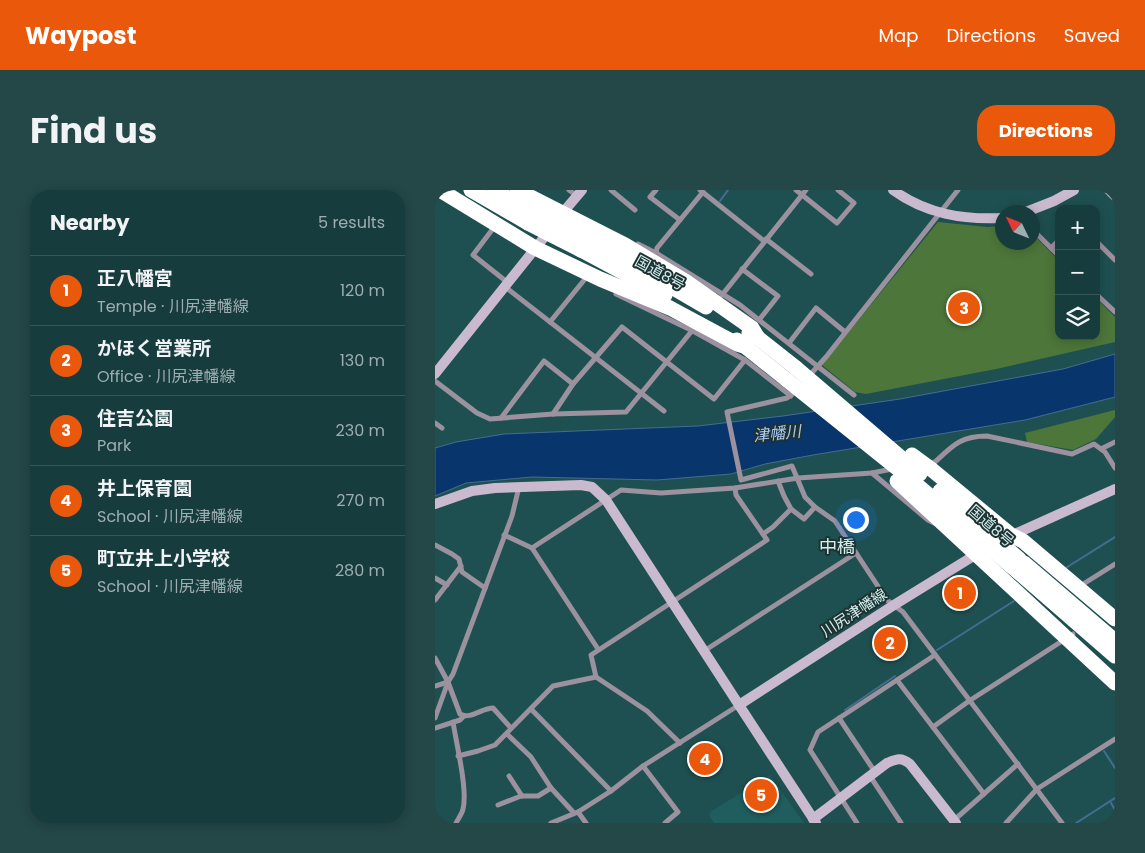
<!DOCTYPE html>
<meta charset="utf-8">
<style>
:root{--surface:#173c3d;--page:#244748;--text:#f1f3f6;--muted:#9eadb0;--line:#365657;--accent:#ea580c}
body{margin:0;font-family:Poppins,"Noto Sans JP",sans-serif;background:var(--page);color:var(--text)}
.controls{position:absolute;right:15px;top:15px;display:grid;overflow:hidden;border-radius:10px;box-shadow:0 2px 12px #0003}
.controls button{width:45px;height:45px;display:grid;place-items:center;padding:0;border:0;border-bottom:1px solid var(--line);background:var(--surface);color:var(--text);font:25px sans-serif}
.compass{position:absolute;left:560px;top:15px;width:45px;height:45px;border-radius:50%;background:var(--surface);box-shadow:0 2px 12px #0003;rotate:313deg}
.you{position:absolute;left:420px;top:329px;width:18px;height:18px;margin:-12px;border:4px solid #fff;border-radius:50%;background:#1a73e8;box-shadow:0 0 0 8px #1a73e833}
.badge{display:grid;place-items:center;width:32px;height:32px;border-radius:50%;background:var(--accent);color:#fff;font-size:16px;font-weight:700}
.pin{position:absolute;translate:-50% -50%;border:2px solid #fff;box-shadow:0 1px 5px #0006}
.list{margin:0;padding:0;list-style:none}
h2{display:flex;justify-content:space-between;align-items:center;height:65px;margin:0;padding:0 20px;font-size:21px}
h2 small{font-size:16px;font-weight:400;color:var(--muted)}
.list li{display:grid;grid-template-columns:32px 1fr auto;gap:15px;align-items:center;box-sizing:border-box;height:70px;padding:0 20px;border-top:1px solid var(--line)}
.list b{display:block;font-size:19px;white-space:nowrap}
.list p{margin:0;font-size:16px;white-space:nowrap;color:var(--muted)}
.list em{font-size:16px;font-style:normal;color:var(--muted)}
.icon{flex:none;width:28px;height:28px;fill:none;stroke:currentColor;stroke-width:2;stroke-linecap:round;stroke-linejoin:round}
.map{position:relative;flex:none;width:680px;height:633px;overflow:hidden;border-radius:20px}
header{display:flex;align-items:center;gap:30px;box-sizing:border-box;height:70px;padding:0 25px;background:var(--accent);color:#fff}
header strong{font-size:24px}
nav{display:flex;gap:28px;margin-inline-start:auto;font-size:18px}
.intro{display:flex;align-items:center;justify-content:space-between;box-sizing:border-box;height:120px;padding:0 30px}
h1{margin:0;font-size:35px}
.button{padding:12px 22px;border-radius:20px;background:var(--accent);color:#fff;font-size:18px;font-weight:700}
main{display:flex;gap:30px;padding:0 30px}
aside{flex:1;background:var(--surface);border-radius:20px;box-shadow:0 2px 12px #0003}
.map>svg:first-child{display:block}
.built{fill:#1f5d5e}
.green{fill:#4d763a}
.water{fill:#08356c;stroke:#456c92}
.lines{fill:none;stroke-linecap:round;stroke-linejoin:round}
.stream{stroke:#456c92;stroke-width:2}
.street{stroke:#9b919f;stroke-width:5}
.secondary{stroke:#cabad0;stroke-width:10}
.highway{stroke:#fff;stroke-width:15}
.highway-bridge{stroke:#fff;stroke-width:15}
.labels{text-anchor:middle;stroke-width:4;stroke-linejoin:round;paint-order:stroke}
.street-label{font-size:15px;fill:#d3ecec;stroke:#1d3232}
.water-label{font-size:16px;font-style:italic;fill:#aecbf4;stroke:#1d3232}
.quarter-label{font-size:18px;fill:#d3ecec;stroke:#1d3232}
</style>
<header>
<strong>Waypost</strong>
<nav><a>Map</a><a>Directions</a><a>Saved</a></nav>
</header>
<div class="intro"><h1>Find us</h1><a class="button">Directions</a></div>
<main>
<aside>
<h2>Nearby<small>5 results</small></h2>
<ul class="list">
<li><span class="badge">1</span><div><b>正八幡宮</b><p>Temple · 川尻津幡線</p></div><em>120 m</em></li>
<li><span class="badge">2</span><div><b>かほく営業所</b><p>Office · 川尻津幡線</p></div><em>130 m</em></li>
<li><span class="badge">3</span><div><b>住吉公園</b><p>Park</p></div><em>230 m</em></li>
<li><span class="badge">4</span><div><b>井上保育園</b><p>School · 川尻津幡線</p></div><em>270 m</em></li>
<li><span class="badge">5</span><div><b>町立井上小学校</b><p>School · 川尻津幡線</p></div><em>280 m</em></li>
</ul>
</aside>
<div class="map">
<svg width="680" height="633" viewBox="0 0 680 633">
<rect width="100%" height="100%" fill="#1f5051"/>
<path class="built" d="M335,585L369,633H279L274,625L275,622Z"/>
<g class="green">
<path d="M503,32L552,37L567,36L568,52H598V44L624,71V146H661V108L680,127V152L566,178L431,204L420,202L387,175Z"/>
<path d="M680,220V227L661,249L638,260L592,252L590,243Z"/>
</g>
<path class="water" d="M680,164V207L590,230L378,265L330,274L296,284L222,290L97,287L31,293L0,306V258L21,252L69,244L263,236L348,226L465,209L628,179Z"/>
<g class="lines">
<g class="stream">
<path d="M285,11L293,0"/>
<path d="M629,379L680,347"/>
<path d="M502,460L579,411"/>
<path d="M410,520L460,486"/>
<path d="M669,561L680,578"/>
<path d="M676,613L680,620"/>
<path d="M641,633L680,608"/>
</g>
<g class="street">
<path d="M134,0L142,6"/>
<path d="M176,0L200,20"/>
<path d="M221,0L215,7L245,30"/>
<path d="M265,0L329,51"/>
<path d="M361,0L402,33L419,13L403,0"/>
<path d="M60,36L38,65L72,92"/>
<path d="M598,40L624,66"/>
<path d="M331,49L376,84"/>
<path d="M661,51L680,70"/>
<path d="M203,54L221,63L305,115L419,205"/>
<path d="M616,58L624,50"/>
<path d="M221,63L222,58L268,2"/>
<path d="M307,79L343,106L324,130"/>
<path d="M69,96L229,221"/>
<path d="M181,104L258,141L310,170L356,206"/>
<path d="M661,104L680,122"/>
<path d="M287,105L371,0"/>
<path d="M115,132L150,89"/>
<path d="M354,153L381,118L410,142"/>
<path d="M374,186L391,167L523,0"/>
<path d="M0,191L42,223L55,229L118,224L191,222L260,137"/>
<path d="M362,200L352,208L292,222L306,290L357,276L370,307L380,317L400,331L452,410L468,422L627,633"/>
<path d="M118,224L138,194L187,137L279,209L310,170"/>
<path d="M66,228L109,171L138,194"/>
<path d="M0,233L7,238"/>
<path d="M666,259L680,252"/>
<path d="M495,273L500,272C518,255 526,246 552,246L637,264L659,254L670,262L680,278"/>
<path d="M437,283L493,330L499,333"/>
<path d="M343,291L349,306L356,319"/>
<path d="M328,344L338,337L356,319L369,329L380,317"/>
<path d="M69,345L97,358L186,300L226,303L300,298L363,288L437,283L457,279"/>
<path d="M0,355L17,364L24,369L27,382L50,398"/>
<path d="M97,358L163,459"/>
<path d="M0,388L12,395"/>
<path d="M645,396L680,374"/>
<path d="M0,410L26,376"/>
<path d="M269,461L421,363"/>
<path d="M0,468L13,492L25,524C35,530 47,518 58,518L76,538"/>
<path d="M161,487L156,465L332,350L301,305L300,298"/>
<path d="M462,490L549,604"/>
<path d="M0,496L13,492"/>
<path d="M96,519L176,601"/>
<path d="M0,528L13,492L18,484L77,326L84,297"/>
<path d="M404,528L440,582"/>
<path d="M18,532C21,552 33,600 28,619C27,624 23,629 21,633"/>
<path d="M498,537L534,511L638,444"/>
<path d="M0,538L25,530L29,526"/>
<path d="M72,544L96,567L116,598L139,623"/>
<path d="M23,566L43,561L60,555L118,496L161,487L212,521L245,553"/>
<path d="M208,576L243,622L230,633"/>
<path d="M74,586L87,606"/>
<path d="M435,586L466,633"/>
<path d="M63,615L86,606H103L116,598"/>
<path d="M143,622L151,633"/>
<path d="M518,631L583,574"/>
<path d="M116,633L143,622L176,601L208,576L304,515"/>
<path d="M422,633L375,560L383,542L500,465"/>
<path d="M571,633L602,599L680,549"/>
</g>
<g class="secondary">
<path d="M458,0C491,24 528,30 568,28"/>
<path d="M674,0L680,6"/>
<path d="M591,22L619,11L639,0"/>
<path d="M125,26L147,0"/>
<path d="M0,184L115,40"/>
<path d="M0,314L37,301L60,298L146,295L157,297L171,310L304,515"/>
<path d="M573,347L680,299"/>
<path d="M378,629L452,573C462,569 466,567 475,574L521,633"/>
<path d="M381,633L304,515L459,415L545,362"/>
</g>
<g class="highway">
<path d="M5,0L100,58L165,89L235,118L302,154L309,156"/>
<path d="M36,0L93,33"/>
<path d="M59,0L99,24"/>
<path d="M82,0L190,55L250,91L317,138L323,148"/>
<path d="M143,47L199,75L271,117"/>
<path d="M146,60L230,105"/>
<path d="M314,143L323,148L361,178"/>
<path d="M302,150L352,190"/>
<path d="M496,279L576,345L588,351L680,429"/>
<path d="M468,283L538,343"/>
<path d="M462,291L680,493"/>
<path d="M505,301L546,336"/>
<path d="M589,373L680,451"/>
<path d="M575,375L680,466"/>
</g>
<g class="highway-bridge">
<path d="M99,24L143,47"/>
<path d="M93,33L146,60"/>
<path d="M361,178L485,284"/>
<path d="M352,190L468,283"/>
<path d="M477,265L496,279"/>
<path d="M546,336L584,369"/>
<path d="M538,343L575,375"/>
</g>
</g>
<g class="labels">
<g class="street-label">
<text transform="translate(225 83) rotate(29)" y="5">国道8号</text>
<text transform="translate(556 336) rotate(41)" y="5">国道8号</text>
<text transform="translate(419 423) rotate(-33)" y="5">川尻津幡線</text>
</g>
<g class="water-label">
<text transform="translate(342 243) rotate(-6)" y="6">津幡川</text>
</g>
<g class="quarter-label">
<text x="402" y="363">中橋</text>
</g>
</g>
</svg>
<div class="controls">
<button>+</button>
<button>−</button>
<button><svg class="icon" aria-label="layers" viewBox="0 0 24 24"><path d="M12 4l9 5-9 5-9-5zM3 14l9 5 9-5"/></svg></button>
</div>
<svg class="compass" viewBox="-18 -18 36 36"><path d="M0-13l5 13h-10z" fill="#e53935"/><path d="M0 13l5-13h-10z" fill="#9eadb0"/></svg>
<div class="you"></div>
<div class="pin badge" style="left:525px;top:403px">1</div>
<div class="pin badge" style="left:455px;top:453px">2</div>
<div class="pin badge" style="left:529px;top:118px">3</div>
<div class="pin badge" style="left:270px;top:569px">4</div>
<div class="pin badge" style="left:326px;top:605px">5</div>
</div>
</main>
